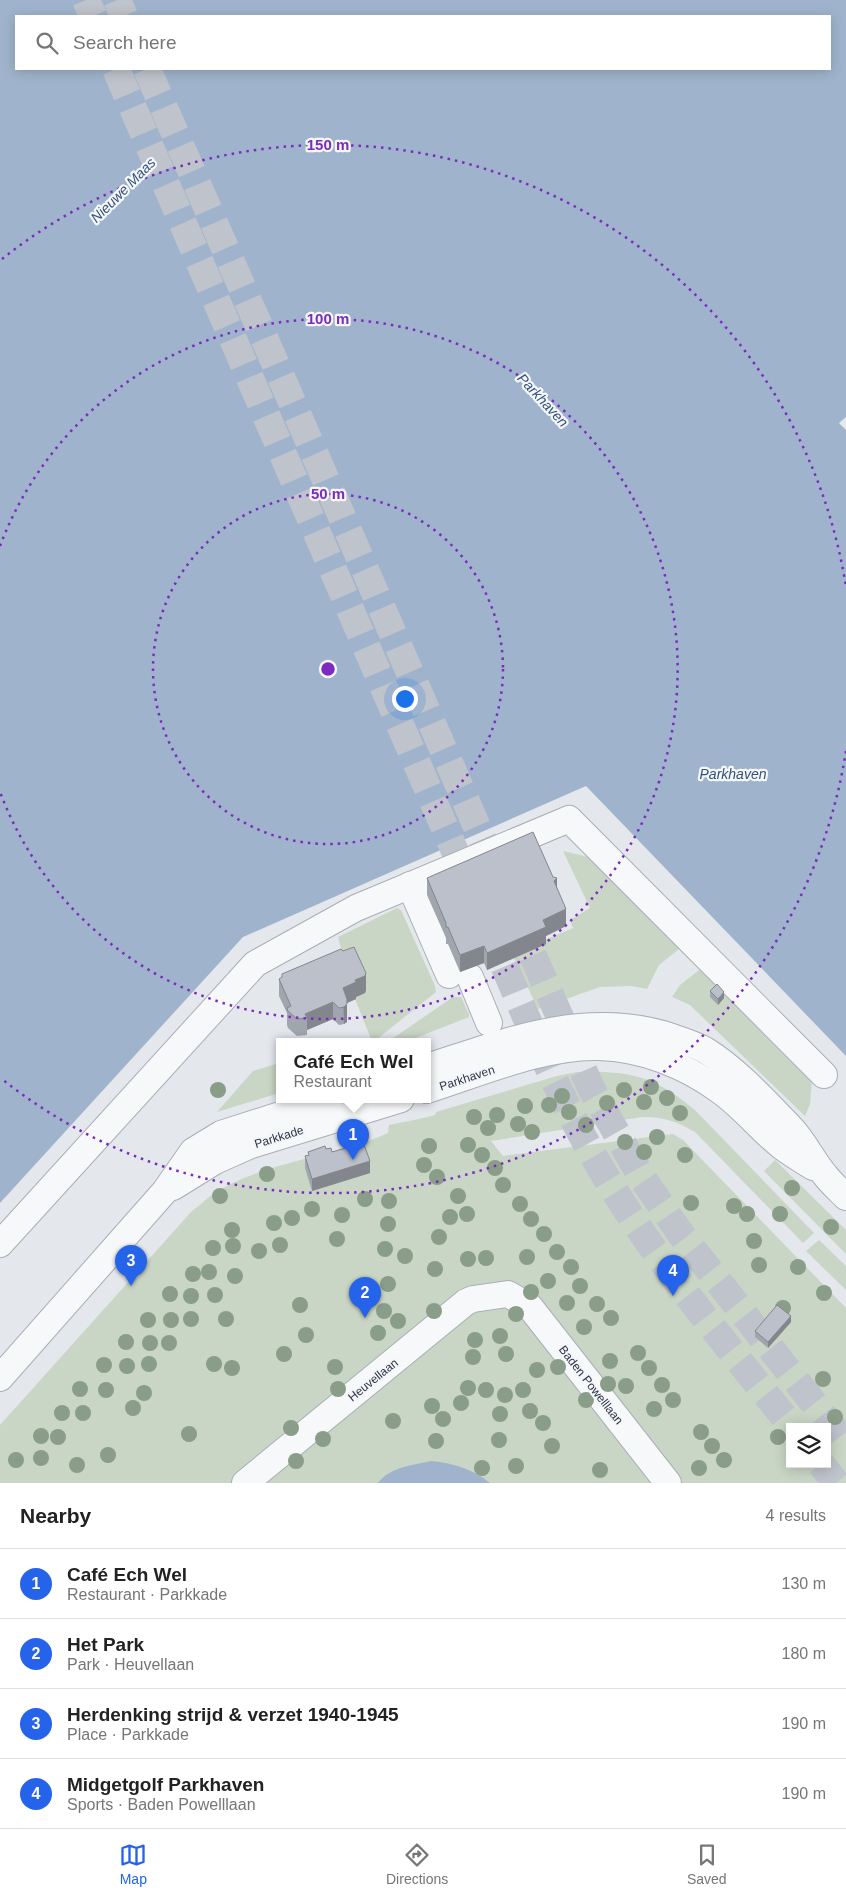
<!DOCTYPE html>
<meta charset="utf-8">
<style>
:root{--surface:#fff;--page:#f6f6f6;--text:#222;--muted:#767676;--line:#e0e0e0;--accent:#2563eb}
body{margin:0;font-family:Arial,sans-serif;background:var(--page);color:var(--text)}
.controls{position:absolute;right:15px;bottom:15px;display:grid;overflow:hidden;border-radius:0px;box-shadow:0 2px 12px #0003}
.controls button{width:45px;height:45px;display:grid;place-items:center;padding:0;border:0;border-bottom:1px solid var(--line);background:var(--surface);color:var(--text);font:25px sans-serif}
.you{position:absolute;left:404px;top:698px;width:18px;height:18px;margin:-12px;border:4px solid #fff;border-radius:50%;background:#1a73e8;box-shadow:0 0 0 8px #1a73e833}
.badge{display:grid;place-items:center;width:32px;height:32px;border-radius:50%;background:var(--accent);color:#fff;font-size:16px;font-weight:700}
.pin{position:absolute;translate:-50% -41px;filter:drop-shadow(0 1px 2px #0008)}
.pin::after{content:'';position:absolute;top:26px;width:18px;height:15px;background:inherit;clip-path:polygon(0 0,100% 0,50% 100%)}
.popup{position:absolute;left:276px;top:1038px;width:155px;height:65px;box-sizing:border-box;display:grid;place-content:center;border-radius:0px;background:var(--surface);filter:drop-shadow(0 1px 4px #0005);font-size:16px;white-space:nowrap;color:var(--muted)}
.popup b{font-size:19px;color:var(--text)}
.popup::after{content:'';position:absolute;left:50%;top:100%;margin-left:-10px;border:10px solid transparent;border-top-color:var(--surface)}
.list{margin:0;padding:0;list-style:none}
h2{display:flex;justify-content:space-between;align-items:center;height:65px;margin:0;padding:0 20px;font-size:21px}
h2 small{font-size:16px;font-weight:400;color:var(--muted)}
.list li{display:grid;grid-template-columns:32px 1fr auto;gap:15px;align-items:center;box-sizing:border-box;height:70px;padding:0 20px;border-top:1px solid var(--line)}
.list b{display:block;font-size:19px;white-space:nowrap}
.list p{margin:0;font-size:16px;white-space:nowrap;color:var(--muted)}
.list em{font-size:16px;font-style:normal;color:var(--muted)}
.icon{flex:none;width:28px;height:28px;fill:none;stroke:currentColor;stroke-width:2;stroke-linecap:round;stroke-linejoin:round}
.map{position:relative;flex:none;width:846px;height:1483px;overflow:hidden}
.search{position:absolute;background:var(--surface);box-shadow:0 2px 12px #0003;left:15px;right:15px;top:15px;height:55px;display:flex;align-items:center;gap:12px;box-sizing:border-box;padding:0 18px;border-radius:0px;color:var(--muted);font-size:19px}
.sheet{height:345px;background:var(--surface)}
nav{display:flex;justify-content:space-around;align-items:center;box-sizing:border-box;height:70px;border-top:1px solid var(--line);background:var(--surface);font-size:14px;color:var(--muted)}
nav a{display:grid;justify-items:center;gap:2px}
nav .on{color:var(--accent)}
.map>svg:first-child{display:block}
.green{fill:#c9d6c5;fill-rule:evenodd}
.water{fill:#9fb4cc;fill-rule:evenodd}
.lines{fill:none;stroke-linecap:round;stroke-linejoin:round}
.highway-tunnel{stroke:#bfc3cb;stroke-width:28;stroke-dasharray:28 14;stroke-linecap:butt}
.minor-casing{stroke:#a9aeb7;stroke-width:28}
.minor{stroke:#f7f8fa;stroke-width:26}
.tree{fill:#899d89}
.wall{fill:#a1a5ae}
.shaded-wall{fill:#83868d}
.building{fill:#bbc0ca;stroke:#83868d}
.ring{fill:none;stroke:#7b2cbf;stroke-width:2.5;stroke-dasharray:2.5 5}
.labels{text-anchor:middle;stroke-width:4.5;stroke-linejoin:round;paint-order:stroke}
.street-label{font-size:12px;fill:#2b3445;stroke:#f4f6f9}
.water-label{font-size:14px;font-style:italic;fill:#34527a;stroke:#f4f6f9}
.centre{fill:#7b2cbf;stroke:#f4f6f9;stroke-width:2.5}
.ring-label{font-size:15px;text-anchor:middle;font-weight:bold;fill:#7b2cbf;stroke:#f4f6f9;stroke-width:4.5;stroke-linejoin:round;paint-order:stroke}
</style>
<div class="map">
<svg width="846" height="1483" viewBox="0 0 846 1483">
<rect width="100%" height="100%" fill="#e4e7ec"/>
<g class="green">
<path d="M563,851L588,857L609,870L683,946L659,965L647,989L632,986L600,987L538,1009L512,954L573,928L570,920L590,908Z"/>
<path d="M397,908L401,910L435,986L436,992L377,1039H371L355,999L338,937Z"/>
<path d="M703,967L812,1080L810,1104L805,1116L690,1005L672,997L680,985Z"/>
<path d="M453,997H461L469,1014V1017L408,1041H389Z"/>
<path d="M279,1063V1093L217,1112L253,1071Z"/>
<path d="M577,1072C628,1070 655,1076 695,1110L814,1233L803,1243L695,1132C676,1121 664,1117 642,1117L491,1141L503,1156L673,1134L683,1140L846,1308V1483H0V1425L192,1211C199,1206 206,1199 213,1194C265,1161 332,1158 388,1133L389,1125C405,1121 419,1120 435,1115L436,1112L557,1076ZM790,1427H827V1464H790Z"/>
<path d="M775,1160L846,1230V1254L764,1171Z"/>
<path d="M819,1240L846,1266V1290L806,1251Z"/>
</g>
<g class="water">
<path d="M0,0H846V417L839,423L846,430V1056L586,786L243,937L0,1203ZM16,16H830V69H16Z"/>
<path d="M431,1461C453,1463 473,1469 490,1483H378C390,1467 413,1465 431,1461Z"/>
</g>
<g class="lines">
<g class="highway-tunnel">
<path d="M86,0L93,16"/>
<path d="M117,0L124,16"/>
<path d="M116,69L470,886"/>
<path d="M147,69L498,875"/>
<path d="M516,917L591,1088L641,1176L680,1233L846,1444"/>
<path d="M488,928C524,1011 557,1096 604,1174C658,1264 727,1345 792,1427"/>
<path d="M821,1464L836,1483"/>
</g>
<g class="minor-casing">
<g id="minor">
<path d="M410,885L449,975"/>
<path d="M470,977L489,1023"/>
<path d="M427,1067C505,1042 579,1011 663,1034C677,1039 692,1043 705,1050C736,1069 767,1103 792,1129C805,1143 813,1161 825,1175C831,1183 839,1190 846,1197"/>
<path d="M427,1090C478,1074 545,1045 599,1047C641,1048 685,1065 719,1090C742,1106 759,1128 781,1146C791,1154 802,1160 813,1167"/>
<path d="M173,1187L215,1161L251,1145L401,1099"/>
<path d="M0,1244L255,964L356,908L569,819L824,1075"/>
<path d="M0,1378L165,1191L193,1151L221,1134L330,1099"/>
<path d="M245,1483L466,1302L473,1299L508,1294L530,1307L668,1483"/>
</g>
</g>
<use href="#minor" class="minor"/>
</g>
<g class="tree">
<circle cx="651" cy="1087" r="8"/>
<circle cx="218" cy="1090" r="8"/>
<circle cx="624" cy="1090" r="8"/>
<circle cx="562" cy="1096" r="8"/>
<circle cx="667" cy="1098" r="8"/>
<circle cx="644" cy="1102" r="8"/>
<circle cx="607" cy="1103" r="8"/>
<circle cx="549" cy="1105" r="8"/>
<circle cx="525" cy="1106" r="8"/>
<circle cx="569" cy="1112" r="8"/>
<circle cx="680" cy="1113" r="8"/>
<circle cx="497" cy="1115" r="8"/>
<circle cx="474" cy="1117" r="8"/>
<circle cx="518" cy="1124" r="8"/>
<circle cx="586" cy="1125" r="8"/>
<circle cx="488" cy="1128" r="8"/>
<circle cx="532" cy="1132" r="8"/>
<circle cx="657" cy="1137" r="8"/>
<circle cx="625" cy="1142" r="8"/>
<circle cx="468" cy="1145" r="8"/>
<circle cx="429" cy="1146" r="8"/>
<circle cx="644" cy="1152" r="8"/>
<circle cx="482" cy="1155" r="8"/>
<circle cx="685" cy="1155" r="8"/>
<circle cx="424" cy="1165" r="8"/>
<circle cx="495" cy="1168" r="8"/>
<circle cx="267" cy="1174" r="8"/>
<circle cx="437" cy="1177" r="8"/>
<circle cx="503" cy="1185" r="8"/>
<circle cx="792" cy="1188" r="8"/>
<circle cx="220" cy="1196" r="8"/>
<circle cx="458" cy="1196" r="8"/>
<circle cx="365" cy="1199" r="8"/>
<circle cx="389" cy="1201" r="8"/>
<circle cx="691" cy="1203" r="8"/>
<circle cx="520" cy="1204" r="8"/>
<circle cx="734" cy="1206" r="8"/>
<circle cx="312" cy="1209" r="8"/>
<circle cx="467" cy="1214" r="8"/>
<circle cx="747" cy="1214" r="8"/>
<circle cx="780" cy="1214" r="8"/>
<circle cx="342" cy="1215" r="8"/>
<circle cx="450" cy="1217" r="8"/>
<circle cx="292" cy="1218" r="8"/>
<circle cx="531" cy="1219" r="8"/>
<circle cx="274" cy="1223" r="8"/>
<circle cx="388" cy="1224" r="8"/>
<circle cx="831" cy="1227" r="8"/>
<circle cx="232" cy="1230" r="8"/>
<circle cx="544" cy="1234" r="8"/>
<circle cx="439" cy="1237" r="8"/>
<circle cx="337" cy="1239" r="8"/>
<circle cx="754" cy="1241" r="8"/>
<circle cx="280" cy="1245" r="8"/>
<circle cx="233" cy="1246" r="8"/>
<circle cx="213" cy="1248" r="8"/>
<circle cx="385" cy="1249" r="8"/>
<circle cx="259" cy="1251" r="8"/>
<circle cx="557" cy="1252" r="8"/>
<circle cx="405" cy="1256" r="8"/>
<circle cx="527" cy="1257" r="8"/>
<circle cx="486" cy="1258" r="8"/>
<circle cx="468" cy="1259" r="8"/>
<circle cx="759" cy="1265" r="8"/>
<circle cx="571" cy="1267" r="8"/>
<circle cx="798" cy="1267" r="8"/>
<circle cx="435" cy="1269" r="8"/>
<circle cx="209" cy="1272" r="8"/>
<circle cx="193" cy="1274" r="8"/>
<circle cx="235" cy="1276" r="8"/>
<circle cx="548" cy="1281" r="8"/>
<circle cx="388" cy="1284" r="8"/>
<circle cx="580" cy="1286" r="8"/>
<circle cx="361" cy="1289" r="8"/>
<circle cx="531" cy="1292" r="8"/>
<circle cx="824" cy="1293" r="8"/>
<circle cx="170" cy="1294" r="8"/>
<circle cx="215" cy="1295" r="8"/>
<circle cx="191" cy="1296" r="8"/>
<circle cx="567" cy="1303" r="8"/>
<circle cx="597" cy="1304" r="8"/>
<circle cx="300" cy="1305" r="8"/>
<circle cx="783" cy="1308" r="8"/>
<circle cx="384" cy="1311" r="8"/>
<circle cx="434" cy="1311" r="8"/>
<circle cx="516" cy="1314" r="8"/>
<circle cx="611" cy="1318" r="8"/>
<circle cx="191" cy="1319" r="8"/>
<circle cx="226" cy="1319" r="8"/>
<circle cx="148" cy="1320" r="8"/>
<circle cx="171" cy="1320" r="8"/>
<circle cx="398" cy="1321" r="8"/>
<circle cx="584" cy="1327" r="8"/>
<circle cx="378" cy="1333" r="8"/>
<circle cx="306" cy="1335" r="8"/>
<circle cx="500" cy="1336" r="8"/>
<circle cx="475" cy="1340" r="8"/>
<circle cx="126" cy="1342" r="8"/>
<circle cx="150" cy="1343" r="8"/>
<circle cx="169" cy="1343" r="8"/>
<circle cx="638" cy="1353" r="8"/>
<circle cx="284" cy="1354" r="8"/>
<circle cx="506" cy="1354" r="8"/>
<circle cx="473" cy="1357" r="8"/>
<circle cx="610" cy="1361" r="8"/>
<circle cx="149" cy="1364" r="8"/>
<circle cx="214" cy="1364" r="8"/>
<circle cx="104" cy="1365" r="8"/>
<circle cx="127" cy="1366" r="8"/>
<circle cx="335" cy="1367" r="8"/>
<circle cx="558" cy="1367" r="8"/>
<circle cx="232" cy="1368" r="8"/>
<circle cx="649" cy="1368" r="8"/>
<circle cx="537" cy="1370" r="8"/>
<circle cx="823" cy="1379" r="8"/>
<circle cx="608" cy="1384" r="8"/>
<circle cx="662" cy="1385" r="8"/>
<circle cx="626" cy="1386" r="8"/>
<circle cx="468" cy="1388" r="8"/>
<circle cx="80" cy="1389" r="8"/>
<circle cx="338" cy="1389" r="8"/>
<circle cx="106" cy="1390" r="8"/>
<circle cx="486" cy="1390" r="8"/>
<circle cx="523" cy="1390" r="8"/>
<circle cx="144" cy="1393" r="8"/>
<circle cx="505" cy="1395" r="8"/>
<circle cx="586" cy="1400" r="8"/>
<circle cx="673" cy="1400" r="8"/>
<circle cx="461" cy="1403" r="8"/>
<circle cx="432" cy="1406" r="8"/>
<circle cx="133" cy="1408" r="8"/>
<circle cx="654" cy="1409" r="8"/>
<circle cx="530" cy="1411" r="8"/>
<circle cx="62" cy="1413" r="8"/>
<circle cx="83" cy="1413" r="8"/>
<circle cx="500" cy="1414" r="8"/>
<circle cx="835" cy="1417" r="8"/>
<circle cx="443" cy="1419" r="8"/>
<circle cx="393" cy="1421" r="8"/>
<circle cx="543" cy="1423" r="8"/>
<circle cx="291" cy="1428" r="8"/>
<circle cx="701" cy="1432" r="8"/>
<circle cx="189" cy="1434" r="8"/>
<circle cx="41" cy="1436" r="8"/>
<circle cx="58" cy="1437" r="8"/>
<circle cx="778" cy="1437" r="8"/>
<circle cx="323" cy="1439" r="8"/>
<circle cx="499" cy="1440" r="8"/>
<circle cx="436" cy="1441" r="8"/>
<circle cx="552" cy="1446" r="8"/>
<circle cx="712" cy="1446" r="8"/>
<circle cx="108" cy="1455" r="8"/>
<circle cx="41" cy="1458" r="8"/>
<circle cx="16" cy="1460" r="8"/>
<circle cx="724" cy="1460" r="8"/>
<circle cx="296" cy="1461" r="8"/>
<circle cx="77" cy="1465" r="8"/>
<circle cx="516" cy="1466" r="8"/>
<circle cx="482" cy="1468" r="8"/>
<circle cx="699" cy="1468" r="8"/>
<circle cx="600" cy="1470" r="8"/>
</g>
<g class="wall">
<path d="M427,878L557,888L566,926L546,936V944L487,970L484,963L460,972L448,944H446V938L427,895Z"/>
<path d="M282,974L366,990L365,993L356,997V999L347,1003V1022L344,1024L339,1025L333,1019L307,1030V1035L297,1036L288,1028L287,1025V1013L279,996V979L282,978Z"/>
<path d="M710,991L724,998L718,1005L710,997Z"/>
<path d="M349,1143L370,1173L312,1191L305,1168V1156L326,1149L332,1152L349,1147Z"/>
<path d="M791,1322L768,1348L755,1337V1331Z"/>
</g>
<g class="shaded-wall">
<path d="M557,878V895L554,881Z"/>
<path d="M566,909V926L546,936V944L487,970V953L543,920Z"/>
<path d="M484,946V963L460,972V955Z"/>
<path d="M366,973V990L365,993L356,997V999L347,1003V1022L344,1024L343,988Z"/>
<path d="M724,992V998L718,1005V999Z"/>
<path d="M333,1002V1019L307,1030V1018L305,1014Z"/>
<path d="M370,1161V1173L312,1191V1179Z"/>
<path d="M791,1316V1322L768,1348V1342Z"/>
</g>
<g class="building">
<path d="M533,832L553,877L557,878L554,881L566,909L543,920L546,927L487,953L484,946L460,955L448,927H446V923L427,878Z"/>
<path d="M354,947L366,973L365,976L355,980L356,982L343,988L347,999V1004L344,1007L339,1008L333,1002L305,1014L307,1018L297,1019L288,1011L287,1008L291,1006L279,979L282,977V974L341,949L343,951Z"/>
<path d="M717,984L724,992L718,999L710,991Z"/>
<path d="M359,1140L361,1143L363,1142L370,1161L312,1179L305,1156L309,1155L308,1152L325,1146L326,1149L331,1148L332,1152L349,1147V1143Z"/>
<path d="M777,1305L791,1316L768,1342L755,1331Z"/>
</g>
<g class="ring">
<circle cx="328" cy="669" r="175"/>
<path d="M0 546A350 350 0 1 1 0 792"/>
<path d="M846 751A524 524 0 0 1 2 1079M2 259A524 524 0 0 1 846 587"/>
</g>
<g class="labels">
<g class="street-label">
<text transform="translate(467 1078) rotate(-18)" y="4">Parkhaven</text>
<text transform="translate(279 1137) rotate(-17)" y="4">Parkkade</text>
<text transform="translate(373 1380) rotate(-39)" y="4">Heuvellaan</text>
<text transform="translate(591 1385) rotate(52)" y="4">Baden Powelllaan</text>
</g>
<g class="water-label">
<text transform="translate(123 190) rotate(-45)" y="5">Nieuwe Maas</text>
<text transform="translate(543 400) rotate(47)" y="5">Parkhaven</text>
<text x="733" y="779">Parkhaven</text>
</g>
</g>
<circle cx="328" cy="669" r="8" class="centre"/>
<g class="ring-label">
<text x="328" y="150">150 m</text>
<text x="328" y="324">100 m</text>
<text x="328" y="499">50 m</text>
</g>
</svg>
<div class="controls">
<button><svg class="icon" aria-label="layers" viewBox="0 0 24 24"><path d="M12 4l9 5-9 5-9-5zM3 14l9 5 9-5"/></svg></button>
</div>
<div class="you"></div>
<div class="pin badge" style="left:353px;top:1160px">1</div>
<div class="popup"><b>Café Ech Wel</b>Restaurant</div>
<div class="pin badge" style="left:365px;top:1318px">2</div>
<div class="pin badge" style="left:131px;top:1286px">3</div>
<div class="pin badge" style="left:673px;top:1296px">4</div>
<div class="search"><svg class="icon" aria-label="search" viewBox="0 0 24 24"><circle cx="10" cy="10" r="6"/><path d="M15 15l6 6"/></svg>Search here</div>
</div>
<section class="sheet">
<h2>Nearby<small>4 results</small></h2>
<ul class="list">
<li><span class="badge">1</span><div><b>Café Ech Wel</b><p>Restaurant · Parkkade</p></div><em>130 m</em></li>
<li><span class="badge">2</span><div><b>Het Park</b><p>Park · Heuvellaan</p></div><em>180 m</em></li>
<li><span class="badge">3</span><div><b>Herdenking strijd &amp; verzet 1940-1945</b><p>Place · Parkkade</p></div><em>190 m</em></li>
<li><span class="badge">4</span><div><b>Midgetgolf Parkhaven</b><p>Sports · Baden Powelllaan</p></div><em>190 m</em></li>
</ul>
</section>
<nav>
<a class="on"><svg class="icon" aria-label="map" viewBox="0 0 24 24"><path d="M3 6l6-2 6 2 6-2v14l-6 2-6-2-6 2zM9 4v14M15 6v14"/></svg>Map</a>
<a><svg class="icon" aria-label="directions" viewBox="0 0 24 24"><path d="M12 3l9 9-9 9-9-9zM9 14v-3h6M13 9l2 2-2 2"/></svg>Directions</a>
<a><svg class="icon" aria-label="saved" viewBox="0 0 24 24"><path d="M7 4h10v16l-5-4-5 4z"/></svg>Saved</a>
</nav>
